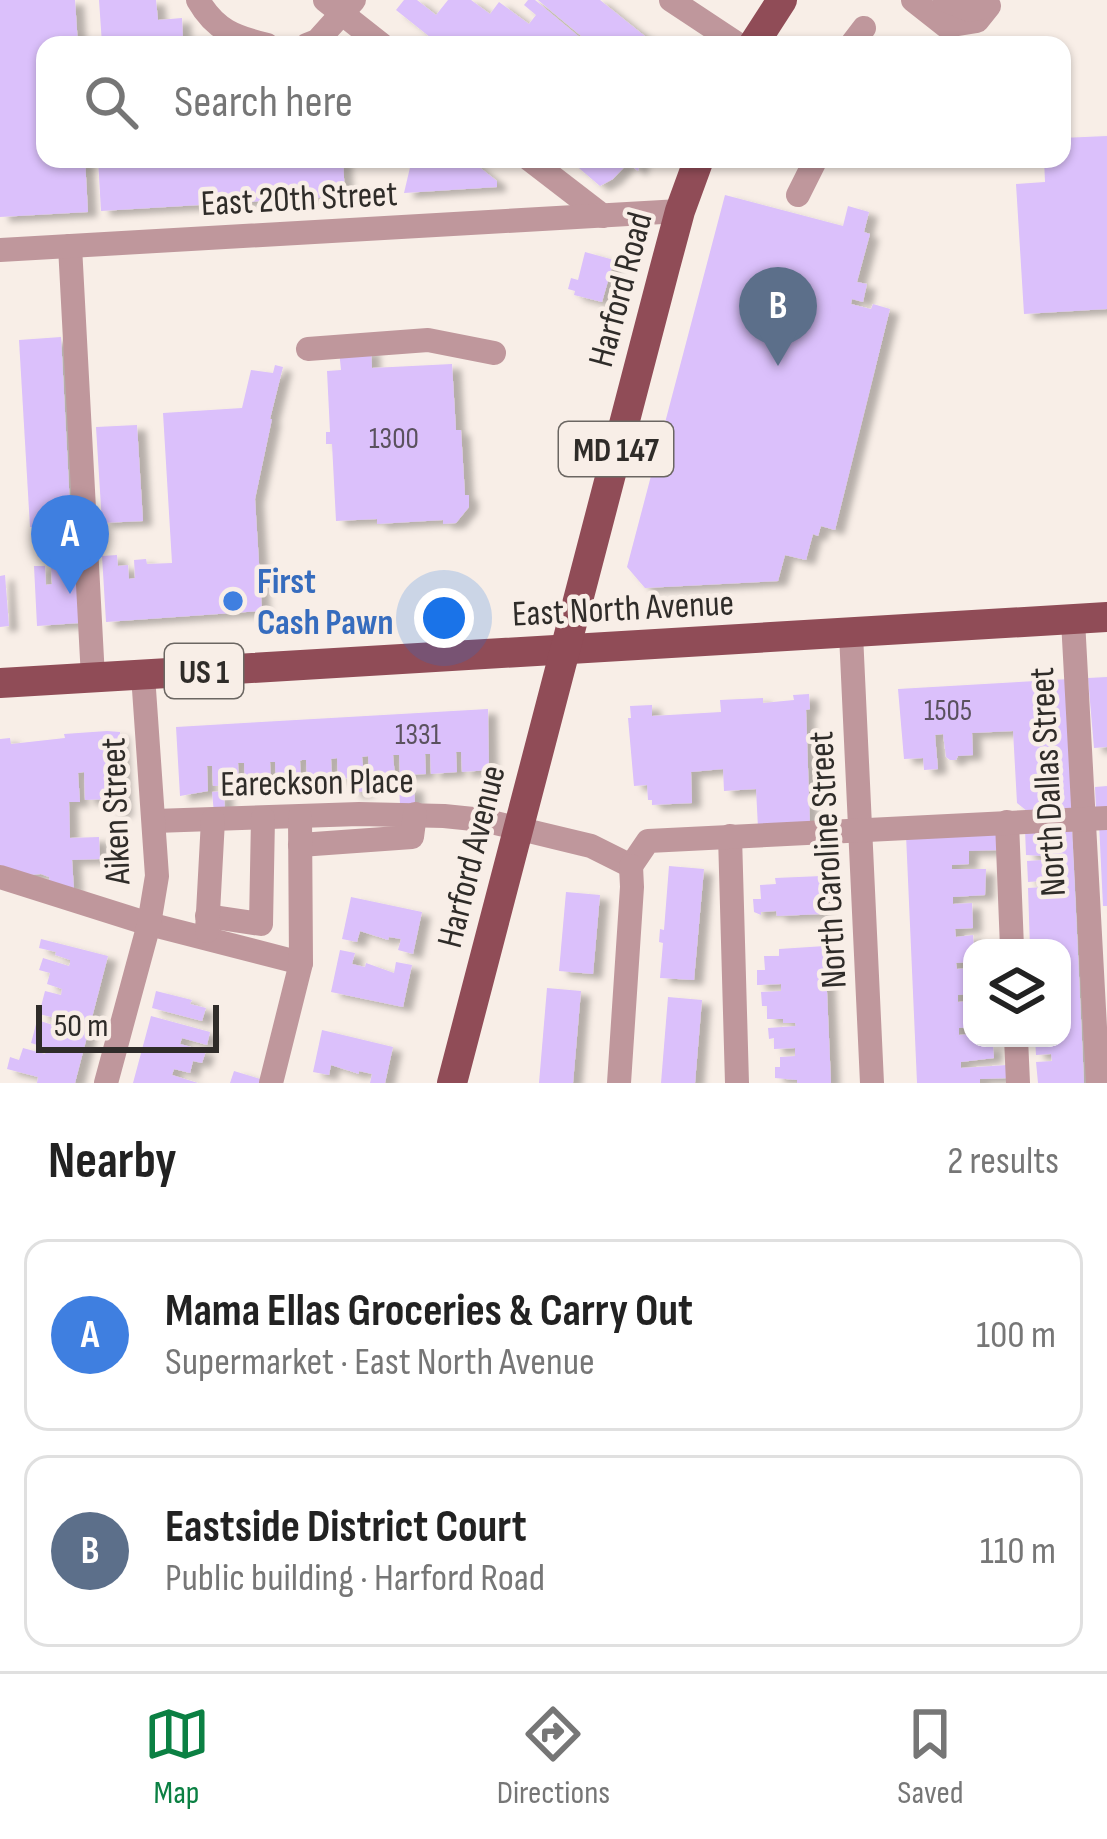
<!DOCTYPE html>
<meta charset="utf-8">
<style>
:root{--surface:#fff;--page:#f2f2f2;--text:#222;--muted:#767676;--line:#e0e0e0;--accent:#0b8043}
body{margin:0;font-family:"Sofia Sans Condensed",sans-serif;background:var(--page);color:var(--text)}
.controls{position:absolute;right:36px;bottom:36px;display:grid;overflow:hidden;border-radius:24px;box-shadow:0 3px 9px #0004}
.controls button{width:108px;height:108px;display:grid;place-items:center;padding:0;border:0;border-bottom:3px solid var(--line);background:var(--surface);color:var(--text);font:60px sans-serif}
.scale{position:absolute;left:36px;bottom:30px;width:183px;box-sizing:border-box;padding-left:12px;border:6px solid #2f2c29;border-top:0;font-size:33px;line-height:42px;white-space:nowrap;color:#2f2c29;-webkit-text-stroke:9px #f8eee7;paint-order:stroke}
.you{position:absolute;left:444px;top:618px;width:42px;height:42px;margin:-30px;border:9px solid #fff;border-radius:50%;background:#1a73e8;box-shadow:0 0 0 18px #1a73e833}
.badge{display:grid;place-items:center;width:78px;height:78px;border-radius:50%;background:var(--accent);color:#fff;font-size:39px;font-weight:700}
.pin{position:absolute;translate:-50% -99px;filter:drop-shadow(0 3px 6px #0008)}
.pin::after{content:'';position:absolute;top:63px;width:42px;height:36px;background:inherit;clip-path:polygon(0 0,100% 0,50% 100%)}
.list{margin:0;padding:0;list-style:none}
h2{display:flex;justify-content:space-between;align-items:center;height:156px;margin:0;padding:0 48px;font-size:51px}
h2 small{font-size:39px;font-weight:400;color:var(--muted)}
.list li{display:grid;grid-template-columns:78px 1fr auto;gap:36px;align-items:center;box-sizing:border-box;height:192px;margin:0 24px 24px;padding:0 24px;border:3px solid var(--line);border-radius:24px}
.list b{display:block;font-size:45px;white-space:nowrap}
.list p{margin:0;font-size:39px;white-space:nowrap;color:var(--muted)}
.list em{font-size:39px;font-style:normal;color:var(--muted)}
.icon{flex:none;width:66px;height:66px;fill:none;stroke:currentColor;stroke-width:2;stroke-linecap:round;stroke-linejoin:round}
.map{position:relative;flex:none;width:1107px;height:1083px;overflow:hidden}
.search{position:absolute;background:var(--surface);box-shadow:0 3px 9px #0004;left:36px;right:36px;top:36px;height:132px;display:flex;align-items:center;gap:30px;box-sizing:border-box;padding:0 42px;border-radius:24px;color:var(--muted);font-size:45px}
.sheet{height:588px;background:var(--surface)}
nav{display:flex;justify-content:space-around;align-items:center;box-sizing:border-box;height:168px;border-top:3px solid var(--line);background:var(--surface);font-size:33px;color:var(--muted)}
nav a{display:grid;justify-items:center;gap:6px}
nav .on{color:var(--accent)}
.map>svg:first-child{display:block}
.building{fill:#dbc0fb;filter:url(#shadow)}
.lines{fill:none;stroke-linecap:round;stroke-linejoin:round}
.minor{stroke:#bf979c;stroke-width:24}
.major{stroke:#904c57;stroke-width:30}
.shop-dot{fill:#3f7fe0;stroke:#f8eee7;stroke-width:4.5}
.labels{text-anchor:middle;stroke-width:9;stroke-linejoin:round;paint-order:stroke}
.number-label{font-size:30px;fill:#5a515e}
.shield{fill:#f8eee7;stroke:#6b6662;stroke-width:3}
.shield-label{font-size:33px;font-weight:bold;fill:#2f2c29}
.street-label{font-size:36px;fill:#2f2c29;stroke:#f8eee7}
.shop-label{font-size:36px;font-weight:bold;fill:#366cbe;stroke:#f8eee7;text-anchor:start}
</style>
<div class="map">
<svg width="1107" height="1083" viewBox="0 0 1107 1083">
<defs>
<filter id="shadow"><feDropShadow dx="9" dy="5" stdDeviation="3" flood-color="#0004"/></filter>
</defs>
<rect width="100%" height="100%" fill="#f8eee7"/>
<g class="building">
<path d="M0,0H75L78,45H45V159H85L88,212L0,217Z"/>
<path d="M99,0H156L158,20L182,18L183,39L102,44Z"/>
<path d="M404,0H417L436,15L448,0H471L490,14L499,2L529,24L536,15L524,5L528,0H535L589,45H440L396,10Z"/>
<path d="M538,0H600L656,45H592Z"/>
<path d="M1107,136V309L1024,314L1016,184L1045,182L1044,159H1062V138Z"/>
<path d="M98,159H343L345,196L101,211Z"/>
<path d="M412,159H469L497,181V187L404,193Z"/>
<path d="M577,159H641L638,171L628,163L613,179L600,186L573,163Z"/>
<path d="M725,195L843,226L848,206L869,212L864,232L870,234L857,282L867,284L863,302L852,299L851,304L871,309L873,304L890,309L835,530L821,526L818,536L813,534L806,560L785,555L778,581L645,588L627,567Z"/>
<path d="M585,252L614,260L602,302L574,295L575,291L568,289L571,278L578,280Z"/>
<path d="M61,337L71,525L30,527L19,340Z"/>
<path d="M371,349L372,368L452,364L456,430H461L465,495H469V507L456,523L443,524V520L377,524V519L336,521L332,444H326V432H330L327,371L341,370L339,350Z"/>
<path d="M275,365L283,367L270,419H272L255,499L262,611L106,622L102,556L117,555L118,566L128,565L129,579L135,578L134,560L146,559L147,564L172,563L163,413L242,408L251,370L273,373Z"/>
<path d="M137,425L143,521L102,523L96,427Z"/>
<path d="M75,553L79,623L37,626L34,566H45L46,585L52,584L51,566L62,565L61,554Z"/>
<path d="M5,575L9,626L0,627V576Z"/>
<path d="M1107,677V747L1094,748L1088,678Z"/>
<path d="M1070,679L1073,809L1027,811L1017,803L1013,731L972,733L973,755L958,756L956,760H950L946,757L943,734L935,735L938,769L924,770L923,758L904,759L898,689Z"/>
<path d="M809,694L810,709L806,710L810,825L758,828L756,789L724,791L723,769L691,772L692,803L652,805V800H648L647,785L634,786L628,718H631L630,706L652,705V716L721,712L720,700L763,698V703L794,700L793,695Z"/>
<path d="M488,709L489,770L462,772L461,752H456L457,772L431,774L430,754H425L426,774L400,775L399,755H393L395,776L369,777L368,756L362,757L366,791L352,793L350,778L338,779L337,758L331,759L332,779L319,780L307,781L306,760H302L300,761L301,781L276,782L275,762H270L271,783L245,784L244,763H238L239,785L213,786L212,766H207L208,791L180,796L176,727Z"/>
<path d="M107,731L120,732L124,812L111,813L110,799L85,800L84,772L78,773L80,802H69L70,838L99,837L100,859L72,860L74,890L50,884L49,877L41,874L17,876L0,869V739L10,738L11,744L65,738L64,734Z"/>
<path d="M414,786L415,804H400L399,787Z"/>
<path d="M1107,786V808L1096,809L1095,787Z"/>
<path d="M224,791L225,812L214,813L212,792Z"/>
<path d="M1099,823L1107,824V906H1103Z"/>
<path d="M1072,827L1084,1083H1038L1036,1062L1052,1061L1051,1054L1036,1055L1035,1038H1062V948H1030L1028,888L1043,887V884L1042,881L1028,882L1027,861L1042,860V856L1026,855L1025,829Z"/>
<path d="M999,831L1000,850L969,851V864L952,865V869H986L985,895L953,897V904L972,903L973,928L955,929L956,937L973,935L974,948L972,962L956,963L957,969L972,968V994L958,995V1002L972,1001V1027L959,1028V1035L972,1034V1038H978L979,1046L993,1045L994,1058L961,1062V1068L1007,1065L1008,1078L980,1079V1083H917L906,835Z"/>
<path d="M669,866L704,869L694,980L660,978L663,943L659,942L660,929L664,930Z"/>
<path d="M822,876L823,914L777,916L776,911L761,912V915L754,912L753,899H761L760,885L776,884L775,878Z"/>
<path d="M566,892L600,895L593,974L559,971Z"/>
<path d="M351,897L422,912L413,954L398,950L401,939L389,937L388,940L360,931L357,942L342,939Z"/>
<path d="M41,939L108,956L75,1083H37L38,1077L7,1069L10,1057L19,1060L23,1048L45,1054L47,1048L31,1043L34,1032L37,1020L53,1025L55,1018L39,1014L45,991L61,995L62,989L47,984L50,973L39,970L43,958L69,966L70,963V960L55,955L56,952L39,948Z"/>
<path d="M825,946L831,1083H797V1080L775,1078V1067H780V1057L795,1056V1048L774,1049V1038L769,1039L768,1028L796,1026L795,1023H783V1019H767V1006H762L761,992L781,991V984L757,985V970H765L764,956H779V949Z"/>
<path d="M340,950L355,953L352,964L365,967L366,963L394,973L396,962L412,965L403,1007L331,992Z"/>
<path d="M547,988L581,991L573,1083H539Z"/>
<path d="M156,991L192,1000L190,1004L206,1008L202,1021L152,1008Z"/>
<path d="M668,997L702,1000L695,1083H661Z"/>
<path d="M151,1016L210,1032L207,1045L182,1038L180,1044L206,1051L202,1063L193,1061L190,1073L174,1069L172,1075L198,1083H133Z"/>
<path d="M322,1030L393,1047L385,1083H370L372,1074L359,1071V1074L331,1065L329,1075L313,1072Z"/>
<path d="M234,1071L270,1082V1083H230Z"/>
</g>
<g class="lines">
<g class="minor">
<path d="M198,0C215,30 235,37 267,45"/>
<path d="M325,0L382,45"/>
<path d="M671,0L739,45"/>
<path d="M913,0L946,26L977,21L989,6"/>
<path d="M945,0L969,10L988,6"/>
<path d="M307,45L317,41L354,0"/>
<path d="M851,45L864,28"/>
<path d="M529,159L603,216"/>
<path d="M798,195L816,159"/>
<path d="M70,246L93,678"/>
<path d="M0,250L680,211"/>
<path d="M308,349L428,340L494,353"/>
<path d="M1073,620L1098,1083"/>
<path d="M851,634L872,1083"/>
<path d="M155,821L359,814L444,816L483,820L591,846L631,866"/>
<path d="M1007,822L1012,948"/>
<path d="M730,836L737,1083"/>
<path d="M300,845L412,837L415,814"/>
<path d="M631,866L648,841L1107,818"/>
<path d="M0,877L149,924L301,963"/>
<path d="M207,916L261,924L263,818"/>
<path d="M207,931L213,820"/>
<path d="M1016,1038L1018,1083"/>
<path d="M106,1083L149,924L157,876L143,675"/>
<path d="M271,1083L301,963L300,817"/>
<path d="M619,1083L632,887L631,866"/>
</g>
<g class="major">
<path d="M753,45L782,0"/>
<path d="M0,683L1107,617"/>
<path d="M452,1083L665,267L680,211L699,159"/>
</g>
</g>
<circle class="shop-dot" cx="233" cy="601" r="12"/>
<g class="labels">
<g class="number-label">
<text x="394" y="448">1300</text>
<text x="948" y="720">1505</text>
<text x="418" y="744">1331</text>
</g>
<g class="shield">
<rect x="559" y="422" width="114" height="54" rx="9"/>
<rect x="165" y="644" width="78" height="54" rx="9"/>
</g>
<g class="shield-label">
<text x="616" y="461">MD 147</text>
<text x="204" y="683">US 1</text>
</g>
<g class="street-label">
<text transform="translate(299 197) rotate(-3)" y="13">East 20th Street</text>
<text transform="translate(619 289) rotate(-75)" y="13">Harford Road</text>
<text transform="translate(623 607) rotate(-3)" y="13">East North Avenue</text>
<text transform="translate(317 781) rotate(-1)" y="13">Eareckson Place</text>
<text transform="translate(1046 782) rotate(-93)" y="13">North Dallas Street</text>
<text transform="translate(114 811) rotate(-92)" y="13">Aiken Street</text>
<text transform="translate(470 856) rotate(-76)" y="13">Harford Avenue</text>
<text transform="translate(826 860) rotate(-93)" y="13">North Caroline Street</text>
</g>
<g class="shop-label">
<text x="257" y="593">First<tspan x="257" dy="41">Cash Pawn</tspan></text>
</g>
</g>
</svg>
<div class="controls">
<button><svg class="icon" aria-label="layers" viewBox="0 0 24 24"><path d="M12 4l9 5-9 5-9-5zM3 14l9 5 9-5"/></svg></button>
</div>
<div class="scale">50 m</div>
<div class="you"></div>
<div class="pin badge" style="left:70px;top:594px;background:#3f7fe0">A</div>
<div class="pin badge" style="left:778px;top:366px;background:#5c6f8a">B</div>
<div class="search"><svg class="icon" aria-label="search" viewBox="0 0 24 24"><circle cx="10" cy="10" r="6"/><path d="M15 15l6 6"/></svg>Search here</div>
</div>
<section class="sheet">
<h2>Nearby<small>2 results</small></h2>
<ul class="list">
<li><span class="badge" style="background:#3f7fe0">A</span><div><b>Mama Ellas Groceries &amp; Carry Out</b><p>Supermarket · East North Avenue</p></div><em>100 m</em></li>
<li><span class="badge" style="background:#5c6f8a">B</span><div><b>Eastside District Court</b><p>Public building · Harford Road</p></div><em>110 m</em></li>
</ul>
</section>
<nav>
<a class="on"><svg class="icon" aria-label="map" viewBox="0 0 24 24"><path d="M3 6l6-2 6 2 6-2v14l-6 2-6-2-6 2zM9 4v14M15 6v14"/></svg>Map</a>
<a><svg class="icon" aria-label="directions" viewBox="0 0 24 24"><path d="M12 3l9 9-9 9-9-9zM9 14v-3h6M13 9l2 2-2 2"/></svg>Directions</a>
<a><svg class="icon" aria-label="saved" viewBox="0 0 24 24"><path d="M7 4h10v16l-5-4-5 4z"/></svg>Saved</a>
</nav>
